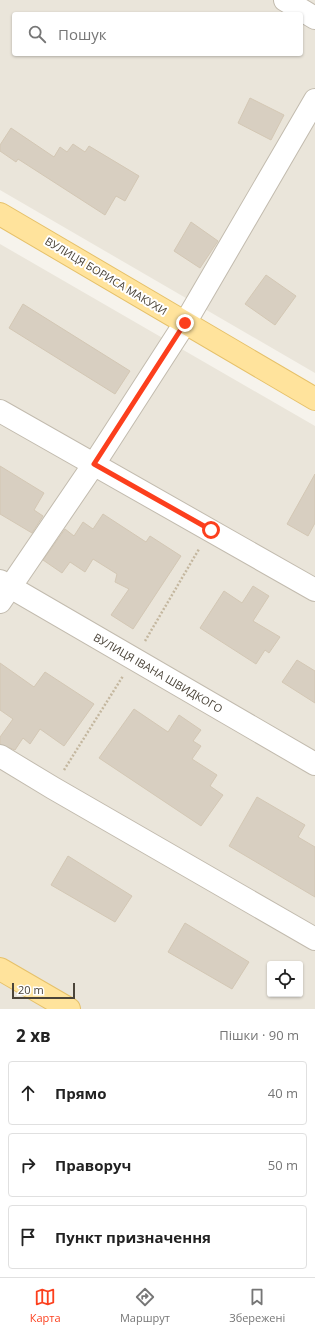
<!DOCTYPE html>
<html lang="uk">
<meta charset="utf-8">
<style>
:root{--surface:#fff;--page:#f2f2f2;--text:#222;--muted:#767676;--line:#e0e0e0;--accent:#fc3f1d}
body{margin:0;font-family:"Open Sans",sans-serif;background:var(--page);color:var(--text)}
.controls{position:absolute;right:12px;bottom:12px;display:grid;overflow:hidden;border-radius:4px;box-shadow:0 1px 3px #0004}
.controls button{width:36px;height:36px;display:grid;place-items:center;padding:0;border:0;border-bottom:1px solid var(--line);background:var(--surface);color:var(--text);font:20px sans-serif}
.scale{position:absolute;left:12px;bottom:10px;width:63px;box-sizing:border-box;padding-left:4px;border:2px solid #4b4439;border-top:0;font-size:11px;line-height:14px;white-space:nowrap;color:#4b4439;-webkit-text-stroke:3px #fff;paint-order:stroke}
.stop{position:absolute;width:12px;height:12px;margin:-9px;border:3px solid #fc3f1d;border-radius:50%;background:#fff}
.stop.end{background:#fc3f1d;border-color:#fff;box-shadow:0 1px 4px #0008}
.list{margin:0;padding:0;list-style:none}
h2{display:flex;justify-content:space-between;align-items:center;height:52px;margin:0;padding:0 16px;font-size:17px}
h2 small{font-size:13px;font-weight:400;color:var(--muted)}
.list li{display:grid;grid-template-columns:26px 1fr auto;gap:12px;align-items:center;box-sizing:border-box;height:64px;margin:0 8px 8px;padding:0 8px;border:1px solid var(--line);border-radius:4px}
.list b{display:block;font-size:15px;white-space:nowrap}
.list em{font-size:13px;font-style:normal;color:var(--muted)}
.icon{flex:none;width:22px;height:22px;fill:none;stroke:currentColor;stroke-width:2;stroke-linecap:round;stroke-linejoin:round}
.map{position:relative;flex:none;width:315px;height:1009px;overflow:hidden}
.search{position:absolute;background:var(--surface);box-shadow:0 1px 3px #0004;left:12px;right:12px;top:12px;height:44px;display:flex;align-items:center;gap:10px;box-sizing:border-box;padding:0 14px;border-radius:4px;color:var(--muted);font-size:15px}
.sheet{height:268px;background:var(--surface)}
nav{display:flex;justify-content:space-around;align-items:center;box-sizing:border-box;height:56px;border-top:1px solid var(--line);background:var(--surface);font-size:11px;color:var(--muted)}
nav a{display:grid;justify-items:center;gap:2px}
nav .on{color:var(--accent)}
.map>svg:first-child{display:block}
.residential{fill:#eae5da;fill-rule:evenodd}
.building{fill:#d8cfc1;stroke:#d3c7b4}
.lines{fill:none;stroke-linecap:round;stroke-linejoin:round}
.minor-casing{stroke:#c2bbae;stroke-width:24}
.major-casing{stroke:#e6c16a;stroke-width:24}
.path{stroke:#c4b79f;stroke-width:2.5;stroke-dasharray:2 2;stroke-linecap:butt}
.minor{stroke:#fff;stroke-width:22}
.major{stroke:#ffe39c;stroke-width:22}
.route{stroke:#fc3f1d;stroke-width:5}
.labels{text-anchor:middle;stroke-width:4;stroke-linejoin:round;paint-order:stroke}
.street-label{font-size:11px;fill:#4b4439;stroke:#fff}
</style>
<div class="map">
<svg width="315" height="1009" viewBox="0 0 315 1009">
<rect width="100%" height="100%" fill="#f6f3ec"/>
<g class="residential">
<path d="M0,0H315V373L0,190ZM14,14H301V54H14Z"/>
<path d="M0,244L315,426V1009H0ZM270,964H300V994H270Z"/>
</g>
<g class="building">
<path d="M250,98L284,115L271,140L238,123Z"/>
<path d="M11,128L54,157L60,147L67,152L73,144L85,152L89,146L139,176L125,201L116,196L105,215L18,159L16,162L0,151V145Z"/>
<path d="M191,222L218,241L200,268L174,251Z"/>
<path d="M266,275L296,296L275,325L245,304Z"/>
<path d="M23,304L130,371L115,394L9,328Z"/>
<path d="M0,466L44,493L34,510L43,516L32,533L0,514Z"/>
<path d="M315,474V523L308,536L287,524Z"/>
<path d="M103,514L146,542L150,536L181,556L133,629L111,615L129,589L115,582L117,574L93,559L85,572L70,562L62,573L43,560L65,529L74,536L83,522L93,529Z"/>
<path d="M253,586L269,596L253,621L280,637L269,653L265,650L256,664L200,628L224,591L242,603Z"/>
<path d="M297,660L315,671V703L282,682Z"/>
<path d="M0,663L34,687L45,672L94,704L64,746L40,729L30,744L23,738L15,750L0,744V737L13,719L0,710Z"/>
<path d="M134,709L168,732L179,715L201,730L193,741L201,746L192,759L217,775L210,786L223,795L201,826L99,758Z"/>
<path d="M257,797L305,825L298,837L315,847V897L229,846Z"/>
<path d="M68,856L132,896L115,922L51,885Z"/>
<path d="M185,923L249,962L232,989L168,952Z"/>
</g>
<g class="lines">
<g class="minor-casing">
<g id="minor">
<path d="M285,0L315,18"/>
<path d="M0,411L315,590"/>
<path d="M0,581L315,764"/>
<path d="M0,602L94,464L185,323L315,100"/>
<path d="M0,756L53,788L315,939"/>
</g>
</g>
<g class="major-casing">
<g id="major">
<path d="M0,214L315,399"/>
<path d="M0,969L69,1009"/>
</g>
</g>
<g class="path">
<path d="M145,641L199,549"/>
<path d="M64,770L123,676"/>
</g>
<use href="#minor" class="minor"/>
<use href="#major" class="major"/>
</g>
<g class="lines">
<path class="route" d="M185,323L94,464L211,530"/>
</g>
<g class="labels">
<g class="street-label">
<text transform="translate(106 276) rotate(31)" y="4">ВУЛИЦЯ БОРИСА МАКУХИ</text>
<text transform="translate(158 673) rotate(30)" y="4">ВУЛИЦЯ ІВАНА ШВИДКОГО</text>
</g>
</g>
</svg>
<div class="controls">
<button><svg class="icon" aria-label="locate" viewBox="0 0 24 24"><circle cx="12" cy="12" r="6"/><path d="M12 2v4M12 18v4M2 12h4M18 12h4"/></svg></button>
</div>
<div class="scale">20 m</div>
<div class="stop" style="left:211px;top:530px"></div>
<div class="stop end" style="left:185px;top:323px"></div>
<div class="search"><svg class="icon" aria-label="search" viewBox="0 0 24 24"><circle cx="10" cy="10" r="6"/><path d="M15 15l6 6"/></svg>Пошук</div>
</div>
<section class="sheet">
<h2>2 хв<small>Пішки · 90 m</small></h2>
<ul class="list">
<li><svg class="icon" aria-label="ahead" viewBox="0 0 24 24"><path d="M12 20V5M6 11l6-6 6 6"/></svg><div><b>Прямо</b></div><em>40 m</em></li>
<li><svg class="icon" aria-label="right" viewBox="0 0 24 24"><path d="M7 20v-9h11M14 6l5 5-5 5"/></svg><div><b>Праворуч</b></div><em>50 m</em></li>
<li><svg class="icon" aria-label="arrive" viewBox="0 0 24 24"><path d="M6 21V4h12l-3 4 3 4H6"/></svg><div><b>Пункт призначення</b></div></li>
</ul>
</section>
<nav>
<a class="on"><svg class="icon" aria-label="map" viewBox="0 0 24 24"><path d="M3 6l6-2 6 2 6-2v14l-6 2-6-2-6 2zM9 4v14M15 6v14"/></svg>Карта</a>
<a><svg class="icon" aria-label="directions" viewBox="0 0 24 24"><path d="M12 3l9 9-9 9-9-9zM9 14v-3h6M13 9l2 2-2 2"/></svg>Маршрут</a>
<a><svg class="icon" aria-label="saved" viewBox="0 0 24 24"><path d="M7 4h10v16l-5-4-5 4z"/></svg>Збережені</a>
</nav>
